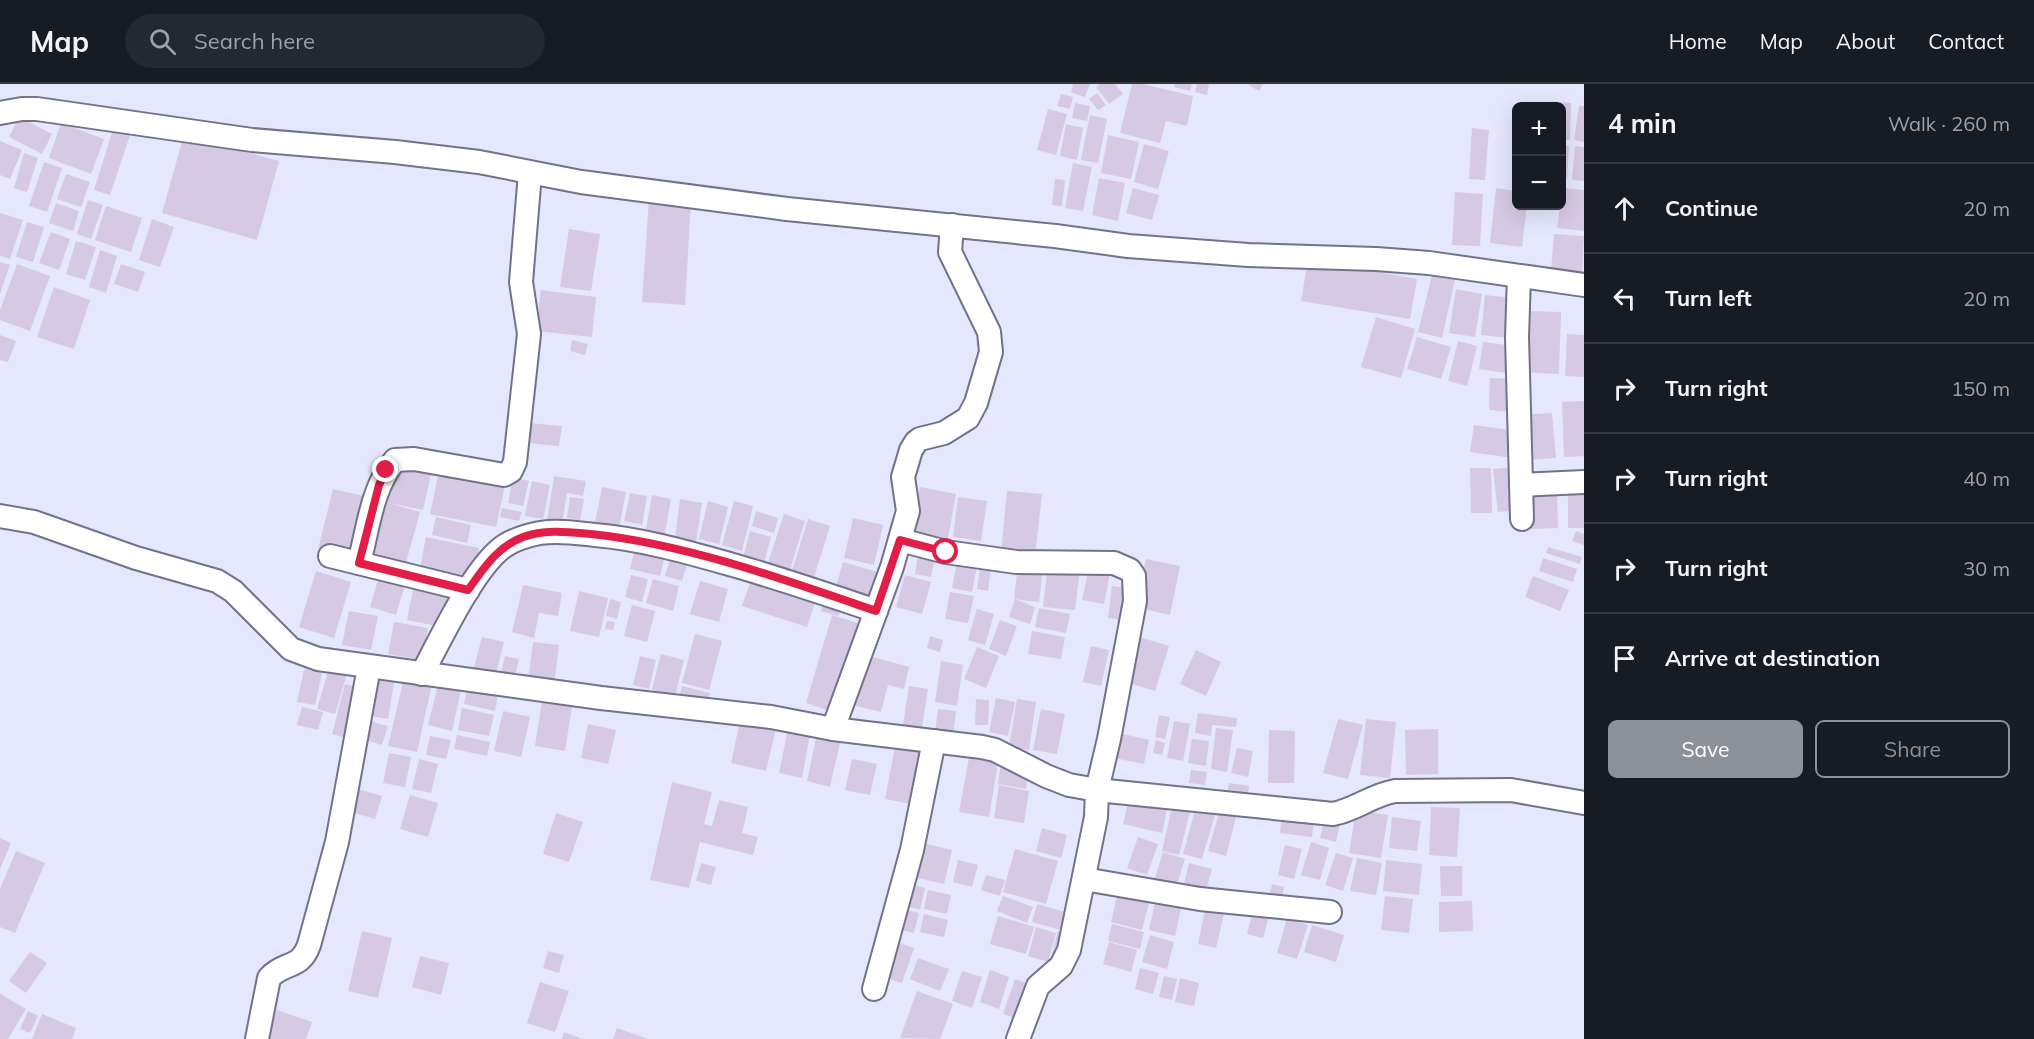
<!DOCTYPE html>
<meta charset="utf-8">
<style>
:root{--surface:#171b24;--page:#242831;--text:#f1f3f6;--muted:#9ea1a6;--line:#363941;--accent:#8c9099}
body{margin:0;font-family:Mulish,sans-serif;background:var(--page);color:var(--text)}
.controls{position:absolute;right:18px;top:18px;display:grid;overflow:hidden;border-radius:9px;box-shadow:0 6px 24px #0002}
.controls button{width:54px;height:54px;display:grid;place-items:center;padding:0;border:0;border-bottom:2px solid var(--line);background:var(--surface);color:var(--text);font:30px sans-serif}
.stop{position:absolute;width:18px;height:18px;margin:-14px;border:4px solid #e11d48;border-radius:50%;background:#fff}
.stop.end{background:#e11d48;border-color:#fff;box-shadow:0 2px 6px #0008}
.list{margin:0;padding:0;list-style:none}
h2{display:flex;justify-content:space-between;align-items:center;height:78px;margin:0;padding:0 24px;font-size:26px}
h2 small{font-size:20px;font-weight:400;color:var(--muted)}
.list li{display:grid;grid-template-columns:39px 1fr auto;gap:18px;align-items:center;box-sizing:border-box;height:90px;padding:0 24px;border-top:2px solid var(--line)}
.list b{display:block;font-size:22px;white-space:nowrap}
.list em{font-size:20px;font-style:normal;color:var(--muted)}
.actions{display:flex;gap:12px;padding:18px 24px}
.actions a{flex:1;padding:14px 0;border:2px solid var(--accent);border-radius:9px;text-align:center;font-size:21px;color:var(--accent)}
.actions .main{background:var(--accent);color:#fff}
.icon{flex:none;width:33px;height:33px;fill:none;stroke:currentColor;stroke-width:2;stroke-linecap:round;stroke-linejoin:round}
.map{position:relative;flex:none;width:1584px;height:955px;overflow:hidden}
header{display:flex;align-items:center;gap:36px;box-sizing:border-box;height:84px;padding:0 30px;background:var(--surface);border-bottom:2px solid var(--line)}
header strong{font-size:28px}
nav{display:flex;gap:33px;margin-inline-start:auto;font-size:21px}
.search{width:420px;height:54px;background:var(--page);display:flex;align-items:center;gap:15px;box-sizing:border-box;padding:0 21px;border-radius:33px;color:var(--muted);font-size:22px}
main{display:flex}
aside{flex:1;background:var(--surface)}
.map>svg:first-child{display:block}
.building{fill:#d6c9e3}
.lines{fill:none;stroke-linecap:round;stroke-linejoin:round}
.minor-casing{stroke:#71728b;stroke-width:26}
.minor{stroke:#fff;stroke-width:22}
.route{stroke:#e11d48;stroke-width:8}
</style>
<header>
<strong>Map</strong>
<div class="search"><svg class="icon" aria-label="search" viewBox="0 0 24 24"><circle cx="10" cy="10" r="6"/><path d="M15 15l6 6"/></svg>Search here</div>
<nav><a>Home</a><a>Map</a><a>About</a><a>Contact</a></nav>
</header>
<main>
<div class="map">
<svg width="1584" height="955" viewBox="0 0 1584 955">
<rect width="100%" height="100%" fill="#e5e7fd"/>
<g class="building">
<path d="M1073,0H1090L1085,13L1071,8Z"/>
<path d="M1100,0H1115L1123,10L1109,20L1096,3Z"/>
<path d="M1132,0H1143L1193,12L1187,42L1166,37L1160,59L1120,49Z"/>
<path d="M1175,0H1192L1190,7L1174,3Z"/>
<path d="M1197,0H1209L1207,11L1195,8Z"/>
<path d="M1247,0H1263L1259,7Z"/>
<path d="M1097,9L1106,21L1098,26L1089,15Z"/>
<path d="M1061,10L1073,13L1070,25L1057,22Z"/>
<path d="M1547,18L1571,19L1570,56H1562V22H1547Z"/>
<path d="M1075,19L1090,22L1087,37L1072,34Z"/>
<path d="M1579,22H1584V58L1574,56Z"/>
<path d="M1048,25L1067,30L1056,71L1037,66Z"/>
<path d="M1090,31L1107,35L1098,79L1081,76Z"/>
<path d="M19,33L52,50L42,70L9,53Z"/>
<path d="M61,39L104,55L91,90L49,74Z"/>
<path d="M1066,40L1083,44L1077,76L1060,72Z"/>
<path d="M114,42L131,48L110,111L94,106Z"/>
<path d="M1472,44L1489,46L1485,96L1469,95Z"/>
<path d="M184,51L279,77L257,156L162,129Z"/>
<path d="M1108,51L1139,58L1131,95L1101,89Z"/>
<path d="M0,57L22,66L10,95L0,91Z"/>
<path d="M1144,60L1169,67L1158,105L1134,98Z"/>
<path d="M1562,61L1569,62L1567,95L1562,94Z"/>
<path d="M1575,62L1584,63V97L1572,96Z"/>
<path d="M24,69L38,74L27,108L14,104Z"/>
<path d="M44,78L62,84L47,128L29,122Z"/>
<path d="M1073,79L1092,83L1083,127L1065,124Z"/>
<path d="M66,90L90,98L81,123L57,115Z"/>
<path d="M1099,94L1125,99L1118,137L1092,131Z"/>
<path d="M1055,95L1065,96L1062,122L1052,121Z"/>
<path d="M1133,104L1159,111L1152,136L1126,129Z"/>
<path d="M1496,104L1516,107V122H1527L1522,163L1490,159Z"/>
<path d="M1562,104L1584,106V147L1557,144L1560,122H1562Z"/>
<path d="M1455,108L1483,110L1480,162L1452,161Z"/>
<path d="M649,115L691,118L685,221L642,218Z"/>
<path d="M88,116L103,121L91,155L77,150Z"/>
<path d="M56,119L79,127L73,147L49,139Z"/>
<path d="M106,122L142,134L131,168L95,156Z"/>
<path d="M0,129L23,136L10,175L0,172Z"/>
<path d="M152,135L174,143L160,183L139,176Z"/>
<path d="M27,138L44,143L33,178L16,173Z"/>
<path d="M569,145L600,150L591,207L560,203Z"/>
<path d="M51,148L70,155L59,186L39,179Z"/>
<path d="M1554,150L1584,152L1582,189L1551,186Z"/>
<path d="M76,157L96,163L85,196L66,190Z"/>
<path d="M100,166L117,172L106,209L89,203Z"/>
<path d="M1308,176L1417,195L1410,235L1301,217Z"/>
<path d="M0,178L10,181L0,210Z"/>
<path d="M17,180L50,192L30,247L0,236V226Z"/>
<path d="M121,180L145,188L138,208L114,200Z"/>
<path d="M1434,182L1457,187L1442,254L1418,248Z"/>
<path d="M54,203L90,216L74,265L37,253Z"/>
<path d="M1456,205L1482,210L1475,253L1449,249Z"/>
<path d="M541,206L596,213L592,253L536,247Z"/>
<path d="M1485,211L1514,214L1510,254L1481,251Z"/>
<path d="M1522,227L1561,228L1559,290L1520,288Z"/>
<path d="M1376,233L1415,245L1401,294L1361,283Z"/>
<path d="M1567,250L1584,251V293L1565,292Z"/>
<path d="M0,251L16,257L8,278L0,276Z"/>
<path d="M1417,253L1451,263L1441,295L1407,285Z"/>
<path d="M572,256L588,260L585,271L570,267Z"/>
<path d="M1458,257L1477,262L1467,302L1448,297Z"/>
<path d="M1483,258L1515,262L1512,290L1479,285Z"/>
<path d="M1490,294L1516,295L1514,328L1489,326Z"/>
<path d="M1584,317V372L1564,373L1562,318Z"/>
<path d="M1552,329L1556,374L1524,376L1522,331Z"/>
<path d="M529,339L562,342L559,362L527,359Z"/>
<path d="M1474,341L1516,347L1513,374L1470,368Z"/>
<path d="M395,378L432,386L423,426L389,419L420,428L405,482L367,471L382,417L386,419Z"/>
<path d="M440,383L506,397L496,443L430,430Z"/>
<path d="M1515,383L1520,426L1498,428L1493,385Z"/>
<path d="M1470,384H1491L1492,429H1471Z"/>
<path d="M554,392L586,397L583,412L567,409L562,439L547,437Z"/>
<path d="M513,393L529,397L523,422L508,419Z"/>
<path d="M532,397L550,401L543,435L525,432Z"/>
<rect x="1568" y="400" width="16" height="44"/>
<path d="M602,403L626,408L619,444L595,439Z"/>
<path d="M920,403L956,410L947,459L911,452Z"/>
<path d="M333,405L368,413L353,475L318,466Z"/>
<path d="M1557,406L1558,444L1531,445L1530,407Z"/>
<path d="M1007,407L1042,410L1035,472L1001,469Z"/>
<path d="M630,409L647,412L642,441L624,437Z"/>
<path d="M652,411L671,415L664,455L645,451Z"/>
<path d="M570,413L584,415L580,436L567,434Z"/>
<path d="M958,413L987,417L981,457L953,453Z"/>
<path d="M680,415L702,419L696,458L675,454Z"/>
<path d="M708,417L728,423L719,460L699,455Z"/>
<path d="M734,417L753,422L742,467L722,461Z"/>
<path d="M502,424L522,428L519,437L500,433Z"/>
<path d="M756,427L778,434L774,449L752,442Z"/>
<path d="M784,430L805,437L788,492L766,485Z"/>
<path d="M436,433L471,441L467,459L432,451Z"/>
<path d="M853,434L883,441L874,481L844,474Z"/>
<path d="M808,435L830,442L814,493L792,487Z"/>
<path d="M750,447L771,453L764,479L743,474Z"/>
<path d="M1576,447L1584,450V461L1572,457Z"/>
<path d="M426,453L479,464L473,495L420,484Z"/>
<path d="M637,457L667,464L660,492L630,485Z"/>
<path d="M1548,463L1582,473L1580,480L1546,469Z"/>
<path d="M919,465L936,468L931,493L915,490Z"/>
<path d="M1543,474L1577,485L1573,498L1539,487Z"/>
<path d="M670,475L687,480L682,497L665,492Z"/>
<path d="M1146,475L1180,482L1170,531L1135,523Z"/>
<path d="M981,477L992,478L988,507L977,505Z"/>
<path d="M843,478L878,488L870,516L835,506Z"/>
<path d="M957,478L977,482L972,508L952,504Z"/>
<path d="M1048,479L1080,483L1075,526L1043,523Z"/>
<path d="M1090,479L1111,484L1104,520L1082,516Z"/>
<path d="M1018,481L1043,484L1039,518L1014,515Z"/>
<path d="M316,487L351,498L334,554L299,543Z"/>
<path d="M754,488L818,509L807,543L742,522Z"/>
<path d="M380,489L406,497L396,531L370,523Z"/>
<path d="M631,491L648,495L642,518L625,513Z"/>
<path d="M905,491L931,498L922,530L896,523Z"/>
<path d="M1533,492L1569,506L1560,527L1525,513Z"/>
<path d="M653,495L679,502L673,527L646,519Z"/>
<path d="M700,497L728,505L719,538L690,530Z"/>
<path d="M414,501L449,508L442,543L407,536Z"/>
<path d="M523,501L562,509L558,532L539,529L534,554L512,548Z"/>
<path d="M1112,502L1134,505L1130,537L1108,534Z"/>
<path d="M579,507L608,514L599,553L570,547Z"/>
<path d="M950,508L974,512L968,539L945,535Z"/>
<path d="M610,515L621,518L617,535L606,532Z"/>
<path d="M824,515L842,519L838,532L821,527Z"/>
<path d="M1015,515L1035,523L1030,540L1009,533Z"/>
<path d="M632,521L655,527L647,558L624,552Z"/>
<path d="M1039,524L1070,530L1066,549L1035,543Z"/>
<path d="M977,525L994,530L985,561L968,556Z"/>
<path d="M349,527L378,532L371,566L342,561Z"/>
<path d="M832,531L864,541L837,629L806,619Z"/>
<path d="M1000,536L1017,542L1006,572L989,565Z"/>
<path d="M607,537L615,538L613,546L605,545Z"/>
<path d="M394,538L428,544L422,576L388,570Z"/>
<path d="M1032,547L1065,553L1061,575L1028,570Z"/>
<path d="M695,550L722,557L709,606L682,599Z"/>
<path d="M930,552L943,556L940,568L927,564Z"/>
<path d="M1136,552L1169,562L1155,607L1122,597Z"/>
<path d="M482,553L504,558L496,589L474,584Z"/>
<path d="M533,558L559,561L554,602L528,598Z"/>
<path d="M1091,562L1109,566L1101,602L1083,598Z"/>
<path d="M977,563L999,572L986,604L964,595Z"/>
<path d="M1196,566L1221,578L1206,612L1180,600Z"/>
<path d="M661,570L684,576L675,612L652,606Z"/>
<path d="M862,570L909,583L904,605L888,601L881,628L848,620Z"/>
<path d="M505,572L519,575L515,592L501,589Z"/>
<path d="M640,572L656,576L649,605L633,601Z"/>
<path d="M941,577L963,581L957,622L935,618Z"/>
<path d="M330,581L348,586L335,630L317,625Z"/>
<path d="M304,585L322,589L315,621L297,618Z"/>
<path d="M404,594L432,600L417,668L388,662Z"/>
<path d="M371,595L394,599L388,635L365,631Z"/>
<path d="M469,597L499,604L495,627L464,620Z"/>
<path d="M345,600L364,605L350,655L332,650Z"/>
<path d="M438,601L461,606L452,647L428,641Z"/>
<path d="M682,602L710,609L707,620L679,613Z"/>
<path d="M909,602L928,605L922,644L903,641Z"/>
<path d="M996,614L1015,618L1008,652L989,648Z"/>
<path d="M976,615L989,616L988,641H975Z"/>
<path d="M1017,615L1036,618L1029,666L1009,663Z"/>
<path d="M542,617L572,622L565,667L535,662Z"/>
<path d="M302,623L323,628L318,646L297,641Z"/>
<path d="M462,624L494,631L489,652L458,646Z"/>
<path d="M938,625L956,627L953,652L935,649Z"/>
<path d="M1041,625L1065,630L1057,670L1033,666Z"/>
<path d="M503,627L530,633L521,673L494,667Z"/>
<path d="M1198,629L1237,634L1236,643L1212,641L1211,652L1195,649Z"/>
<path d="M1159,631L1170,633L1165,655L1155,653Z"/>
<path d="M741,632L777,641L766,687L731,679Z"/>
<path d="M1338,635L1363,641L1348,695L1323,689Z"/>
<path d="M1366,635L1396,638L1390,694L1360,691Z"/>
<path d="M365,636L388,642L382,661L360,654Z"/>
<path d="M1174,637L1190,640L1183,677L1167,674Z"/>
<path d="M588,640L616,646L608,680L581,674Z"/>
<path d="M789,640L811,645L802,694L779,689Z"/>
<path d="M1216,644L1233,646L1227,688L1211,685Z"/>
<path d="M818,645L842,651L830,703L807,697Z"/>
<path d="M1438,645V690L1406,691L1405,646Z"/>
<path d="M1269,646L1295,647L1294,699H1268Z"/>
<path d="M1119,649L1149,656L1144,680L1114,674Z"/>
<path d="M457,651L490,658L487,672L454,665Z"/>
<path d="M430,652L451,656L446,675L426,671Z"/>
<path d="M1192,655L1209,657L1206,682L1188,679Z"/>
<path d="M1156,656L1165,659L1162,671L1153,669Z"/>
<path d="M896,658L927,664L916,721L885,715Z"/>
<path d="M1237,664L1253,667L1248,693L1231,689Z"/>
<path d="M389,669L411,673L405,703L383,699Z"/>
<path d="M969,674L998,679L989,733L959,728Z"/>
<path d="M419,675L438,680L431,709L412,705Z"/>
<path d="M852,675L877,680L870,711L845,706Z"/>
<path d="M1001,679L1029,684L1026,705L998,700Z"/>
<path d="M1191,686L1207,688L1205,701L1189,699Z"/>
<path d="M672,698L712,708L704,740L712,742L719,716L748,723L742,749L758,753L753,771L700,758L689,804L650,796Z"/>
<path d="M1229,699L1249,702L1247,715L1227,712Z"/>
<path d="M999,701L1029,707L1024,739L994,734Z"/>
<path d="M355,704L382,712L375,735L348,727Z"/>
<path d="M410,711L438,719L428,753L400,745Z"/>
<path d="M1129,714L1168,722L1162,749L1123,740Z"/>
<path d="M1173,719L1191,724L1179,771L1162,767Z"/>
<path d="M1197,719L1217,724L1202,775L1183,770Z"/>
<path d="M1431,723L1460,724L1457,773L1429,771Z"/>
<path d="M1356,726L1388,731L1381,774L1349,769Z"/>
<path d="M556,729L583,738L569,778L543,770Z"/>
<path d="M1219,729L1236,733L1226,772L1208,767Z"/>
<path d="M1282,730L1314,735L1312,753L1280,749Z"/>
<path d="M1392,733L1421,737L1417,767L1389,764Z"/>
<path d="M1324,736L1340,740L1336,758L1320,754Z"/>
<path d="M1042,744L1067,751L1061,774L1036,767Z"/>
<path d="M1138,753L1158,760L1147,791L1127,784Z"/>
<path d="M0,754L11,759L0,785Z"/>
<path d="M1311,758L1329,764L1320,796L1301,791Z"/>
<path d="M922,759L952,766L944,800L914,793Z"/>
<path d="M1285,761L1302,765L1294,795L1278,791Z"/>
<path d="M1015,765L1058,777L1046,820L1003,808Z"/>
<path d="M16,767L45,779L15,849L0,843V805Z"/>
<path d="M1163,768L1185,775L1174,810L1152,803Z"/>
<path d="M1336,769L1353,774L1343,807L1325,801Z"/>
<path d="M1357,774L1382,779L1376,811L1350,807Z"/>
<path d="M958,776L978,781L972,803L953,798Z"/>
<path d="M1386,776L1422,780L1419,811L1383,807Z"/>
<path d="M701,779L716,783L711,801L696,797Z"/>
<path d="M1189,779L1212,785L1204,813L1182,807Z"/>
<path d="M1440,782H1462V812H1441Z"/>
<path d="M986,791L1005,796L1000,812L981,806Z"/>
<path d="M1272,800L1284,803L1280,822L1268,819Z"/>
<path d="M914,801L925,804L920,825L908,823Z"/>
<path d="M1119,804L1151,811L1142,846L1111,838Z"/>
<path d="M928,806L951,811L947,830L924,825Z"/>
<path d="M1003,812L1033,823L1027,839L997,827Z"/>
<path d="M1385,812L1413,815L1409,849L1381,846Z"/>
<path d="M1156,814L1182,820L1175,852L1149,846Z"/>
<path d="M1472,817L1473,847L1439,848V818Z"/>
<path d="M1037,820L1076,831L1071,849L1032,838Z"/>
<path d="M1206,821L1225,825L1216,864L1198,860Z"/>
<path d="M1254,824L1270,829L1263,854L1247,850Z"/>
<path d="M902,825L919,829L914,849L897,845Z"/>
<path d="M924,830L948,836L944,853L920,848Z"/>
<path d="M998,832L1034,843L1026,870L990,860Z"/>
<path d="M1287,834L1308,841L1297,875L1277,869Z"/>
<path d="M1112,840L1144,848L1140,865L1108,857Z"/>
<path d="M1312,841L1344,851L1336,878L1304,868Z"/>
<path d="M1036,843L1056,849L1048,878L1028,872Z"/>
<path d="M362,847L392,854L378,914L348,907Z"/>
<path d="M1058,847L1071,851L1065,874L1052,870Z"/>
<path d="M1150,851L1174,858L1167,885L1142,878Z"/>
<path d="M894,857L914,864L902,899L882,893Z"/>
<path d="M1109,858L1137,866L1131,888L1103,880Z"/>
<path d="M548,867L564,871L559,889L543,884Z"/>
<path d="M30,868L47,879L26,909L9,897Z"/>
<path d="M420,872L449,879L441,911L412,903Z"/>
<path d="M918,874L949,885L940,907L910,895Z"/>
<path d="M1140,884L1159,889L1153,910L1135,905Z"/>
<path d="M990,886L1009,893L999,925L980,918Z"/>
<path d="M962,887L982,893L972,924L952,917Z"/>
<path d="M1164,892L1177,895L1172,916L1159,913Z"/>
<path d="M1180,894L1199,899L1194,922L1175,918Z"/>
<path d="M1015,895L1034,902L1023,937L1003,930Z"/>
<path d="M540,898L569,907L555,948L527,939Z"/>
<path d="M917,907L953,920L940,955L900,954Z"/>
<path d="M0,910L26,925L8,955H0Z"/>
<path d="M277,926L312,938L306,955H267Z"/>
<path d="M28,927L38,932L30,949L20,945Z"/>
<path d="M42,930L76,944L72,955H32Z"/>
<path d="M617,944L648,955H613Z"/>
<path d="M564,948L583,955H562Z"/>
</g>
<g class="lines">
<g class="minor-casing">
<g id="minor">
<path d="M0,29L22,25H37L252,56L395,68L479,78L581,98L787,125L1055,152L1128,162L1248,171L1376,175L1429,179L1584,201"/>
<path d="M1519,192L1517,253L1522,435"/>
<path d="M1521,401L1584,398"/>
<path d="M0,432L34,438L136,474L217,497L233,507L291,565L318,575L601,614L771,633L833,645L982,663L995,666L1046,692L1069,701L1097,706L1333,730C1355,726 1372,711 1395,707L1511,706L1584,719"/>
<path d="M900,456L946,468L1016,478L1114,479L1130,486L1134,492L1135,517L1109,655L1097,706L1096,733L1069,866L1061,882L1038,902L1018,955"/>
<path d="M330,472L468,506"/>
<path d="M359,479C368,445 372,403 395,376L414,375L504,391L511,387L515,378L529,250L521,198L530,89"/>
<path d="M422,590C439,558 476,479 506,461C516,455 529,451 540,449C558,446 577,449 595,451C642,455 687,468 733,481C781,495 829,511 876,527"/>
<path d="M833,645L892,483L908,427L903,393L911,366L916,358L920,355L944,349L968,334L976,319L991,268L989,248L950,168L952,141"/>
<path d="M1084,795L1200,815L1330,828"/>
<path d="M874,905L912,766L934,657"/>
<path d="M257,955L269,894C284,877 300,886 309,861L337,758L369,583"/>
</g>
</g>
<use href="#minor" class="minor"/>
</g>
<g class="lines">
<path class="route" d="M386,386L379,401L359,479L468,506C484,484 497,463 523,453C545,445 568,448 591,450C686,460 786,496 876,527L900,456L946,468"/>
</g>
</svg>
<div class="controls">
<button>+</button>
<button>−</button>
</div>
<div class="stop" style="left:946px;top:468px"></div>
<div class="stop end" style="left:386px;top:386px"></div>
</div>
<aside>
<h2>4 min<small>Walk · 260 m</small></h2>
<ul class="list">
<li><svg class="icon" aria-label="ahead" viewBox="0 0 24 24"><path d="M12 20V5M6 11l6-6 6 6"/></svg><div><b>Continue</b></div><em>20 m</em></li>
<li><svg class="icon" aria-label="left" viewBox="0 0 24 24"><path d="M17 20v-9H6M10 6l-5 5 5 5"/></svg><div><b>Turn left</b></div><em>20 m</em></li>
<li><svg class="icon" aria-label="right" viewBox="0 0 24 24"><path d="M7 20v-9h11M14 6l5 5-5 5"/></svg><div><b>Turn right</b></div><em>150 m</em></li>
<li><svg class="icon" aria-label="right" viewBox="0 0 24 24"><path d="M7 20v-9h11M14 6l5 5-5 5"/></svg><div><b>Turn right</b></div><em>40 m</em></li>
<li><svg class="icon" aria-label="right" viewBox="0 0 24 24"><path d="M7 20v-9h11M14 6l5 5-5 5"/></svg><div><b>Turn right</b></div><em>30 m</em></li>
<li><svg class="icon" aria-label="arrive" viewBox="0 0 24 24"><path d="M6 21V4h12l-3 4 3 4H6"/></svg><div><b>Arrive at destination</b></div></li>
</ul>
<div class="actions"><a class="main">Save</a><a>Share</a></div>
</aside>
</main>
